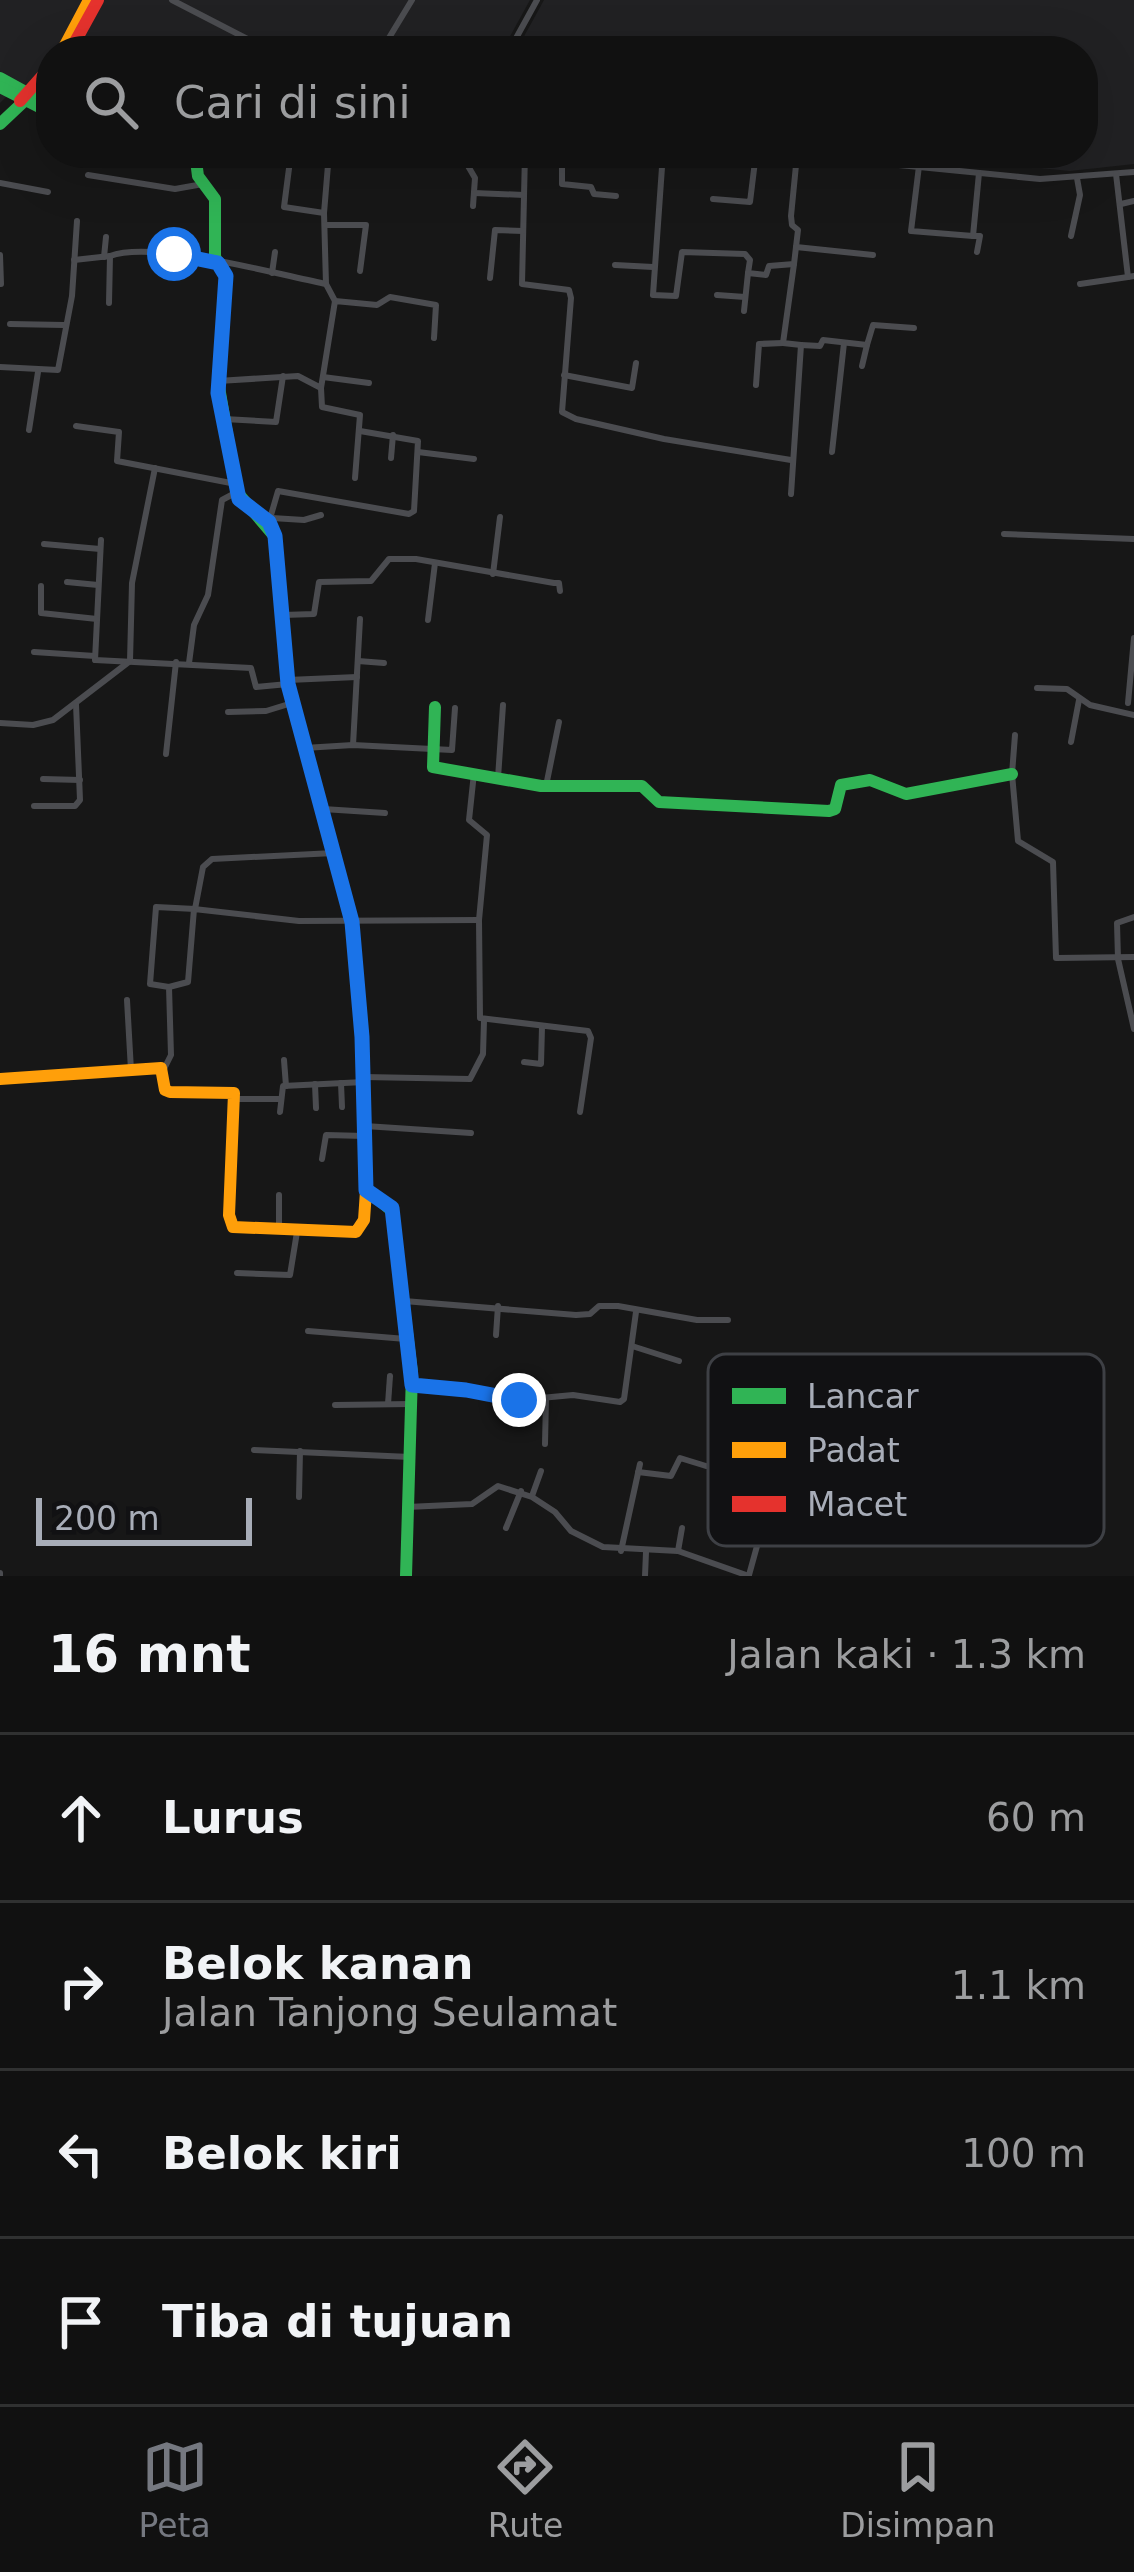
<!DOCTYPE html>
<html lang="id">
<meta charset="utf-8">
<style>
:root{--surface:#111;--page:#1a1a1a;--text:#f1f3f6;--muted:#9c9d9f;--line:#303131;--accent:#757880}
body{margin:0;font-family:"DejaVu Sans",sans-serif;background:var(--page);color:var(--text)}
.scale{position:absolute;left:36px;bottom:30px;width:216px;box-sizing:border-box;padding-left:12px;border:6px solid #a8adb8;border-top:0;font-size:33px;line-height:42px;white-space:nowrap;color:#a8adb8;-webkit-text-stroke:9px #111113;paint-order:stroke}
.stop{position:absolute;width:36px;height:36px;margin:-27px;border:9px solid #1a73e8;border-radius:50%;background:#fff}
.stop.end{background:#1a73e8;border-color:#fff;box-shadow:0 3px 12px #0008}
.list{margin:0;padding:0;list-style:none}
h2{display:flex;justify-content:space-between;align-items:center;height:156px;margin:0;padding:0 48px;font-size:51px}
h2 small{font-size:39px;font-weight:400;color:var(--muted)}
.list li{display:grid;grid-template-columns:78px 1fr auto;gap:36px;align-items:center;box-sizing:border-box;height:168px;padding:0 48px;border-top:3px solid var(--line)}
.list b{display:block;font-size:45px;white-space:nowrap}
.list p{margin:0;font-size:39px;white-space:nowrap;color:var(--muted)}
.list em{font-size:39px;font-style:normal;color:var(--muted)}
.icon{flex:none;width:66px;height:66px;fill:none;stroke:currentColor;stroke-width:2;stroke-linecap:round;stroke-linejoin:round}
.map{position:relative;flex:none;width:1134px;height:1576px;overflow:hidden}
.search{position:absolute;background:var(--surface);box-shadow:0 12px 48px #0002;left:36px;right:36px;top:36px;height:132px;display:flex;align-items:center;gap:30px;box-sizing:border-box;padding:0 42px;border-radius:48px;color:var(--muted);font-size:45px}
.sheet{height:828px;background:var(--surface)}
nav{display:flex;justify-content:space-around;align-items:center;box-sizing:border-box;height:168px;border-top:3px solid var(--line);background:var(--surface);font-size:33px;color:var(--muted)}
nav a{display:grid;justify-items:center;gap:6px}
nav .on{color:var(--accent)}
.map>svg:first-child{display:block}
.built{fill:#212123}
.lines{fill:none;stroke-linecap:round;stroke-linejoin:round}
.street{stroke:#4b4c50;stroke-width:6}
.fast{stroke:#30b455;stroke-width:12}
.slow{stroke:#ff9f0a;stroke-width:12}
.jam{stroke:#e5322d;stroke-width:12}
.route{stroke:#1a73e8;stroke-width:15}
.key{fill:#111113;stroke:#3e4045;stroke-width:3}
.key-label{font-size:33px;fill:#a8adb8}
</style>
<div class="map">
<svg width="1134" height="1576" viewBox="0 0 1134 1576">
<rect width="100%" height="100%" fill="#171717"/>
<g class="built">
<path d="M0,0H530L502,51H51V109L8,95L0,103Z"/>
<path d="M544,0H1134V164L1070,171L887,153H1083V51H516Z"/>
</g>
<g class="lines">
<g class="street">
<path d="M172,0L271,51"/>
<path d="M381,51L412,0"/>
<path d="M509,51L537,0"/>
<path d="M291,153L284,207L324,213"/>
<path d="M329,153L324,213L326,284L335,301"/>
<path d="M467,153L468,166L475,178L473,206"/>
<path d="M525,153L522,284L569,290L571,298L562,412L576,419L664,439L791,460"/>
<path d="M562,153V184L591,187L594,194L616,196"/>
<path d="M663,153L653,295L676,296L682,252L745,254L750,260L748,273L766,275L769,266L794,264L798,230L792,225L791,216L797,155"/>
<path d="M777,153L1040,179L1134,172"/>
<path d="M919,166L911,231L973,236"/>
<path d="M1116,174L1128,277L1134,276"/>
<path d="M88,175L175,189L203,184"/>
<path d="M0,183L48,192"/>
<path d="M474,193L524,195"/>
<path d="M713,199L750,202L756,153"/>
<path d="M1121,204L1134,201"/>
<path d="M326,225H366L360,271"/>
<path d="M1071,236L1080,195L1077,178"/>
<path d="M796,247L873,255"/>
<path d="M977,252L980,236H973L979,173"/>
<path d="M0,255L1,284"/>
<path d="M110,256C153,240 276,274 326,284"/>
<path d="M104,257L106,237"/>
<path d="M74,260L110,256L109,303"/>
<path d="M615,265L653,267"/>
<path d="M272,273L275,252"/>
<path d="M490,278L495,230L523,231"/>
<path d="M1080,284L1128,277"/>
<path d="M717,295L745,297"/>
<path d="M744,311L748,273"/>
<path d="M10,324L64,325"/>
<path d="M801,345L820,346L823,340L867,345L873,325L914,328"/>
<path d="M862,366L867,345"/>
<path d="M0,367L58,370L72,296L77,221"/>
<path d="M564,375L632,388L636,363"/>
<path d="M323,377L369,383"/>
<path d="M218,381L298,376L321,388L335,301L377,305L390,297L436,305L434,338"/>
<path d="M756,385L759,344L783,343"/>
<path d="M321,388L322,407L360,415L355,478"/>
<path d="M224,419L276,422L283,376"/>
<path d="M76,426L119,432L117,461L236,484"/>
<path d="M29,430L38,372"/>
<path d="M418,452L474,459"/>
<path d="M832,452L844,343"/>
<path d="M391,458L393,435"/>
<path d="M791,494L801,345L783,343L794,264"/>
<path d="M272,518L304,520L321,515"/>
<path d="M269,522L278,491L409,514L414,511L418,441L360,431"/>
<path d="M1004,534L1134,539"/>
<path d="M101,540L95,660L251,668L256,687L288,684"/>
<path d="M44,544L100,549"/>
<path d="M493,574L500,517"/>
<path d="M67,582L98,585"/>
<path d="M41,586V613L97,619"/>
<path d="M283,615L314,614L319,582L371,581L389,559H416L554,583H559L560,591"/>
<path d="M428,620L435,563"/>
<path d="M34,652L95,656"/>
<path d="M358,661L384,663"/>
<path d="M189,663L194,625L208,595L222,500L237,492"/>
<path d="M288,680L357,677"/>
<path d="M1037,688L1067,689L1090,705L1134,715"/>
<path d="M1128,703L1134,638"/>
<path d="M228,712L266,711L292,703"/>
<path d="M0,723L33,725L53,720L130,661L132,583L155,468"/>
<path d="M1015,735L1012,774L1018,841L1053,862L1056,958L1134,957"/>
<path d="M1071,742L1079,700"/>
<path d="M353,745L360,619"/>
<path d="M304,748L353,745L452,750L455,708"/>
<path d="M166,754L176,662"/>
<path d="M474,773L469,820L487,835L479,920L480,1018L588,1031L591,1038L580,1112"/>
<path d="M498,778L503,705"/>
<path d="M43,779L80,780"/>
<path d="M546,786L559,722"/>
<path d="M34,806H75L80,800L76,704"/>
<path d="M323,809L385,813"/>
<path d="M1134,917L1117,923L1118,959L1134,1029"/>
<path d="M169,987L188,982L194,909L299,921L479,920"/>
<path d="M127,1000L131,1070"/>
<path d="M284,1060L286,1086"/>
<path d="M524,1062L541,1064L542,1027"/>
<path d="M163,1071L171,1055L169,987L150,984L156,907L195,909L203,867L212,859L334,853"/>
<path d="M364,1077L470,1079L483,1054L484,1021"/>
<path d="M341,1083L342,1107"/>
<path d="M315,1084L316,1108"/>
<path d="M233,1099H280"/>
<path d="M280,1112L283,1086L364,1082"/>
<path d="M365,1126L471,1133"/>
<path d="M322,1159L326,1135L365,1136"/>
<path d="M279,1230V1195"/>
<path d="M237,1273L290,1275L297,1232"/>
<path d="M404,1301L576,1315L590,1314L599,1306H618L697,1320H728"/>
<path d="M308,1331L406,1339"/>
<path d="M496,1335L498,1306"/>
<path d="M632,1346L679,1361"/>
<path d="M412,1385L519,1400L573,1395L620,1402L624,1399L636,1312"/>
<path d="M388,1404L390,1376"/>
<path d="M335,1405L412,1404"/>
<path d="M545,1444L546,1398"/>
<path d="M254,1450L410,1457"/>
<path d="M638,1472L671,1476L680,1458L706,1466"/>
<path d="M532,1496L541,1471"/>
<path d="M299,1497L300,1451"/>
<path d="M407,1507L472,1504L498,1486L532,1497L555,1512L571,1531L603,1547L678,1551L749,1576"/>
<path d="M506,1528L521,1491"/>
<path d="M621,1551L640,1464"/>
<path d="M678,1551L682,1528"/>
<path d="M0,1573V1576"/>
<path d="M749,1575L775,1481"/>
<path d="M645,1576L646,1552"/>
</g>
<g class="fast">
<path d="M0,78L31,95"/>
<path d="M0,87L51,113"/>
<path d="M0,124L51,76"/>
<path d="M195,153L198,176L215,199V257L226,276L218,381L237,492L275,537L288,684L352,923L362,1037L366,1189L392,1211L412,1373L406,1576"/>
<path d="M435,707L433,767L541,786H642L659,802L829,811L835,809L841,785L870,780L906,794L1012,774"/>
</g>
<g class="slow">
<path d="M62,51L89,0"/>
<path d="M0,1079L161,1068L165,1090L170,1092L234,1093L229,1215L233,1227L356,1232L364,1220L366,1191"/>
</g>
<g class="jam">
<path d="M70,51L98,0"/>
<path d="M20,101L51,66"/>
</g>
</g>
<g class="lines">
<path class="route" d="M174,254L218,263L226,276L218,393L239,499L269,522L275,536L288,684L352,922L362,1037L366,1190L392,1208L412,1385L466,1390L519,1400"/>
</g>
<rect x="708" y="1354" width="396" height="192" rx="18" class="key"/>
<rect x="732" y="1388" width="54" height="16" fill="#30b455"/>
<rect x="732" y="1442" width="54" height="16" fill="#ff9f0a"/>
<rect x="732" y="1496" width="54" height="16" fill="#e5322d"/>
<g class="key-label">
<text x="807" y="1408">Lancar</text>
<text x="807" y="1462">Padat</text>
<text x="807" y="1516">Macet</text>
</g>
</svg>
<div class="scale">200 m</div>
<div class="stop" style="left:174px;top:254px"></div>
<div class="stop end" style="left:519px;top:1400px"></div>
<div class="search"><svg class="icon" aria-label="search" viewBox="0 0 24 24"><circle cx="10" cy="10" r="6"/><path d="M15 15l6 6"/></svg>Cari di sini</div>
</div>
<section class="sheet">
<h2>16 mnt<small>Jalan kaki · 1.3 km</small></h2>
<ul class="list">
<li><svg class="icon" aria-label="ahead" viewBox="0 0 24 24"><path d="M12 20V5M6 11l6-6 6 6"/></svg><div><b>Lurus</b></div><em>60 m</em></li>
<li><svg class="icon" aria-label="right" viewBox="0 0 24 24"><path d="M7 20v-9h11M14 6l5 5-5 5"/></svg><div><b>Belok kanan</b><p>Jalan Tanjong Seulamat</p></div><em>1.1 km</em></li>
<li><svg class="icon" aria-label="left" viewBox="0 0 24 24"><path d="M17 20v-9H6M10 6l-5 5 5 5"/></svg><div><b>Belok kiri</b></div><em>100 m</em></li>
<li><svg class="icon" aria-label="arrive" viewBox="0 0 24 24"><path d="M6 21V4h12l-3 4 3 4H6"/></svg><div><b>Tiba di tujuan</b></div></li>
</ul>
</section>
<nav>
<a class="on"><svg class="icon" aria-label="map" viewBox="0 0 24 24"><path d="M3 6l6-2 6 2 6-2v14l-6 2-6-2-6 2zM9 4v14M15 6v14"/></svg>Peta</a>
<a><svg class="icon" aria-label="directions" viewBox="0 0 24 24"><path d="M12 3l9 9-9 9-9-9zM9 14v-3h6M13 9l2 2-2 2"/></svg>Rute</a>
<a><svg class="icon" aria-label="saved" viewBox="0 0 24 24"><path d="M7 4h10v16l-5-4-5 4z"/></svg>Disimpan</a>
</nav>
